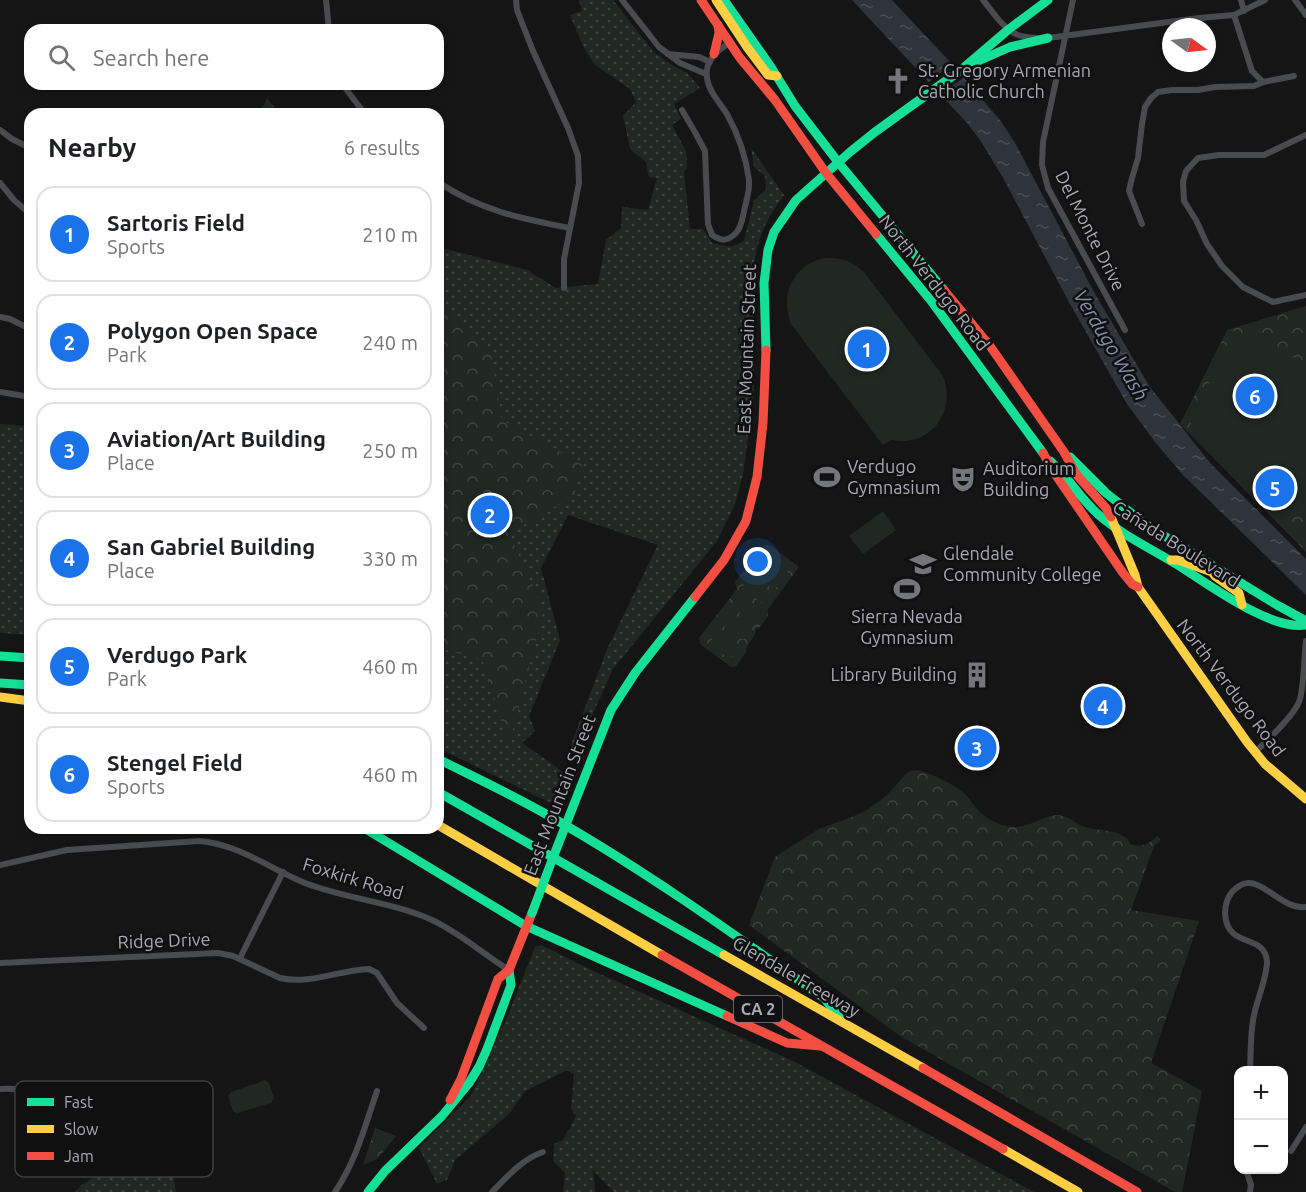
<!DOCTYPE html>
<meta charset="utf-8">
<style>
:root{--surface:#fff;--page:#f6f6f6;--text:#202124;--muted:#757577;--line:#e0e0e0;--accent:#1a73e8}
body{margin:0;font-family:Ubuntu,sans-serif;background:var(--page);color:var(--text)}
.controls{position:absolute;right:18px;bottom:18px;display:grid;overflow:hidden;border-radius:12px;box-shadow:0 3px 9px #0003}
.controls button{width:54px;height:54px;display:grid;place-items:center;padding:0;border:0;border-bottom:2px solid var(--line);background:var(--surface);color:var(--text);font:30px sans-serif}
.compass{position:absolute;left:1162px;top:18px;width:54px;height:54px;border-radius:50%;background:var(--surface);box-shadow:0 3px 9px #0003;rotate:105deg}
.you{position:absolute;left:758px;top:562px;width:21px;height:21px;margin:-15px;border:4px solid #fff;border-radius:50%;background:#1a73e8;box-shadow:0 0 0 9px #1a73e833}
.badge{display:grid;place-items:center;width:39px;height:39px;border-radius:50%;background:var(--accent);color:#fff;font-size:20px;font-weight:700}
.pin{position:absolute;translate:-50% -50%;border:3px solid #fff;box-shadow:0 2px 6px #0006}
.list{margin:0;padding:0;list-style:none}
h2{display:flex;justify-content:space-between;align-items:center;height:78px;margin:0;padding:0 24px;font-size:26px}
h2 small{font-size:20px;font-weight:400;color:var(--muted)}
.list li{display:grid;grid-template-columns:39px 1fr auto;gap:18px;align-items:center;box-sizing:border-box;height:96px;margin:0 12px 12px;padding:0 12px;border:2px solid var(--line);border-radius:18px}
.list b{display:block;font-size:22px;white-space:nowrap}
.list p{margin:0;font-size:20px;white-space:nowrap;color:var(--muted)}
.list em{font-size:20px;font-style:normal;color:var(--muted)}
.icon{flex:none;width:33px;height:33px;fill:none;stroke:currentColor;stroke-width:2;stroke-linecap:round;stroke-linejoin:round}
.map{position:relative;flex:none;width:1306px;height:1192px;overflow:hidden}
.search{position:absolute;background:var(--surface);box-shadow:0 3px 9px #0003;left:24px;top:24px;width:420px;height:66px;display:flex;align-items:center;gap:15px;box-sizing:border-box;padding:0 21px;border-radius:18px;color:var(--muted);font-size:22px}
.panel{position:absolute;background:var(--surface);box-shadow:0 3px 9px #0003;left:24px;top:108px;width:420px;height:726px;border-radius:18px}
.map>svg:first-child{display:block}
.grass{fill:url(#grass-dots)}
.forest{fill:url(#forest-crowns)}
.pitch{fill:#212824}
.water{fill:url(#water-ripples)}
.pier{fill:#151516}
.lines{fill:none;stroke-linecap:round;stroke-linejoin:round}
.street{stroke:#4a4b4e;stroke-width:6}
.fast{stroke:#16e098;stroke-width:9}
.slow{stroke:#ffcf43;stroke-width:9}
.jam{stroke:#f24e42;stroke-width:9}
.fast-bridge{stroke:#16e098;stroke-width:9}
.labels{text-anchor:middle;stroke-width:5;stroke-linejoin:round;paint-order:stroke}
.shield{fill:#101011;stroke:#7a7b84;stroke-width:1.5}
.shield-label{font-size:16px;font-weight:bold;fill:#a8a9b5}
.poi-label{font-size:18px;fill:#a8a9b5;stroke:#101011;text-anchor:start}
.street-label{font-size:18px;fill:#a8a9b5;stroke:#101011}
.water-label{font-size:20px;font-style:italic;fill:#838fac;stroke:#101011}
.key{fill:#101011;stroke:#3e3e42;stroke-width:1.5}
.key-label{font-size:16px;fill:#a8a9b5}
</style>
<div class="map">
<svg width="1306" height="1192" viewBox="0 0 1306 1192">
<defs>
<pattern id="grass-dots" width="8" height="8" patternUnits="userSpaceOnUse" patternTransform="scale(1.5)"><rect width="8" height="8" fill="#212824"/><path d="M2 2h.1M6 6h.1" fill="none" stroke="#3e4442" stroke-width="1.8" stroke-linecap="round"/></pattern>
<pattern id="forest-crowns" width="20" height="18" patternUnits="userSpaceOnUse" patternTransform="scale(1.5)"><rect width="20" height="18" fill="#212824"/><path d="M2 6a3 3 0 1 1 6 0M12 15a3 3 0 1 1 6 0" fill="none" stroke="#3e4442"/></pattern>
<pattern id="water-ripples" width="26" height="14" patternUnits="userSpaceOnUse" patternTransform="scale(1.5)"><rect width="26" height="14" fill="#2f333b"/><path d="M2 4q2-2 4 0t4 0M15 11q2-2 4 0t4 0" fill="none" stroke="#4a4e55"/></pattern>
</defs>
<rect width="100%" height="100%" fill="#151516"/>
<g class="grass">
<path d="M579,0H613L653,51L670,64L687,73L700,88L674,104L681,119L672,125L686,151L687,168L684,172L690,229H703L712,243L731,247L744,241L754,200L766,190L765,176L754,167L751,148L784,195C765,221 758,237 753,270L754,394L743,474L735,504L717,541L613,669L574,756L566,758L607,649L658,545L568,515L541,568L560,640L529,716L535,731L522,743L566,774L556,800L549,802L438,748V247L527,270L556,288L598,284L606,240L621,228L622,207L648,210L657,178L649,177L646,162L630,149L623,116L636,102L630,89L594,64L583,46L570,15L582,11Z"/>
<path d="M267,99L281,114H259Z"/>
<path d="M0,424L30,426V635L0,633Z"/>
<path d="M541,945L587,968L795,1062L1034,1192H614L593,1170L595,1192H563L565,1173L553,1161L554,1144L563,1140L576,1116L571,1109L574,1074L567,1070L525,1091L509,1114L455,1160L447,1180L437,1184L419,1148L471,1096L507,1017L535,947Z"/>
<path d="M131,1153L171,1160L176,1192H75L82,1185Z"/>
</g>
<g class="forest">
<path d="M438,296L490,348L502,420L582,464L574,496L509,534L544,609L509,745L482,659L438,648Z"/>
<path d="M1306,306V552L1180,424L1227,330Z"/>
<path d="M764,545H770L799,567L768,609V616L760,627L756,629C756,638 746,643 746,652L736,666L731,667L700,644L699,638L737,589L735,582Z"/>
<path d="M916,770C927,771 957,786 965,794C969,798 972,803 976,808C985,818 999,826 1012,827C1029,828 1040,817 1056,815C1067,814 1075,824 1085,827C1097,831 1110,829 1121,835C1126,837 1128,839 1130,844C1141,848 1150,844 1157,836L1161,840L1154,846L1131,910L1199,921L1151,1063L1202,1091L1182,1192H1175L900,1036L749,925L775,857L819,829L852,817L867,810L885,797L906,774L910,771Z"/>
<path d="M375,1128L396,1136L377,1159L363,1165Z"/>
</g>
<g class="pitch">
<path d="M823,258C839,257 852,261 864,272L943,376C957,412 930,448 891,440L883,445L791,324C780,294 792,267 823,258Z"/>
<path d="M1233,331L1306,363V492L1279,524L1189,428Z"/>
<path d="M883,511L896,530L863,554L849,536Z"/>
<path d="M770,551L791,567L784,577L762,561Z"/>
<path d="M760,564L781,580L774,590L752,574Z"/>
<path d="M750,577L771,593L764,604L742,588Z"/>
<path d="M741,597L763,613L755,624L734,608Z"/>
<path d="M729,614L750,630L743,640L721,624Z"/>
<path d="M716,633L738,649L730,659L709,643Z"/>
<path d="M265,1080L269,1083L274,1098L271,1103L237,1113L233,1111L228,1096L231,1092Z"/>
</g>
<path class="water" d="M852,0H892L953,65L987,105L1000,120L1014,141L1094,292L1150,387L1211,464L1306,559V595L1183,475L1155,442L1127,404L1070,304L1002,176L980,140L968,124Z"/>
<path class="pier" d="M953,64L966,76L939,95L927,83Z"/>
<g class="lines">
<g class="street">
<path d="M326,0L329,30"/>
<path d="M516,0L517,10L533,51L568,128L578,156L579,183L564,259V288"/>
<path d="M622,0L659,47L680,63L706,74"/>
<path d="M983,0C993,12 1003,29 1018,35C1027,38 1038,38 1048,38L1199,18L1234,15L1265,0"/>
<path d="M1073,0L1043,142L1042,165L1048,188L1125,330"/>
<path d="M1241,0L1244,11"/>
<path d="M1295,0L1306,15"/>
<path d="M1234,15L1252,71L1263,82"/>
<path d="M668,54L699,57L710,62"/>
<path d="M342,84L365,114"/>
<path d="M682,110L696,134L705,151L708,224L712,235C721,241 727,242 736,233C742,227 743,215 745,207C747,199 750,188 749,180C746,157 738,134 727,114C720,103 709,92 707,78C704,61 718,50 731,42"/>
<path d="M0,130L12,139L30,148"/>
<path d="M1306,135L1264,155H1219L1198,158L1186,171L1183,182L1184,201L1196,220L1207,244L1222,266L1243,287L1273,302L1306,295"/>
<path d="M438,182C479,210 522,219 570,228"/>
<path d="M0,183L14,200L30,214"/>
<path d="M1142,224L1129,191L1132,178L1138,158L1142,124L1145,107L1151,98L1158,92L1172,90H1198L1215,87L1254,86L1263,82L1294,76"/>
<path d="M0,317L10,319L30,329"/>
<path d="M0,392L30,397"/>
<path d="M1255,752C1268,740 1292,718 1299,702C1304,690 1304,657 1306,641"/>
<path d="M0,865L67,850L199,841C238,844 269,868 305,883C346,899 392,902 432,920C460,933 483,954 509,970"/>
<path d="M240,958L283,872"/>
<path d="M0,963L218,953L233,956L280,978C310,985 339,970 369,969L377,973L397,1003L424,1028"/>
<path d="M1250,1070C1251,1052 1250,1033 1254,1015C1257,1000 1267,977 1267,962C1266,941 1245,943 1234,934C1222,924 1223,903 1232,892C1236,888 1241,883 1248,883C1265,882 1284,910 1306,907"/>
<path d="M0,1089C42,1086 78,1107 112,1128"/>
<path d="M1238,1111L1237,1124L1238,1144"/>
<path d="M1291,1151L1306,1127"/>
<path d="M1246,1170L1251,1185L1250,1192"/>
<path d="M335,1192C356,1161 365,1126 377,1091"/>
<path d="M492,1192C507,1177 522,1159 543,1152"/>
</g>
<g class="fast">
<path d="M724,0L771,67L795,106L838,162L944,290"/>
<path d="M976,62L1010,47L1048,38"/>
<path d="M876,234L932,302L1043,453"/>
<path d="M766,350L764,283L768,250L774,232L796,200L850,152L875,132L961,70L1009,29L1048,0"/>
<path d="M1070,457L1106,493L1145,524L1277,605L1306,621"/>
<path d="M1050,461C1069,477 1080,499 1099,515C1122,535 1150,548 1176,564C1207,583 1270,631 1306,625"/>
<path d="M0,656L30,658"/>
<path d="M0,683L30,685"/>
<path d="M438,759C476,778 515,796 551,817C646,871 735,935 824,998L840,1018"/>
<path d="M438,792L724,955"/>
<path d="M364,828L526,926L727,1016"/>
<path d="M554,855L611,710L635,673L695,597"/>
<path d="M368,1192L385,1171L442,1116L469,1083L479,1067L487,1049L511,985L509,970"/>
</g>
<g class="slow">
<path d="M716,0L747,47L768,75L777,76"/>
<path d="M1111,517L1135,575L1138,587L1247,742L1265,764L1306,799"/>
<path d="M1171,560H1178L1212,572L1215,576L1239,593L1242,605"/>
<path d="M0,697L30,701"/>
<path d="M438,825L662,955"/>
<path d="M724,955L923,1068"/>
<path d="M1003,1149L1078,1192"/>
</g>
<g class="jam">
<path d="M701,0L740,58L775,100L826,173L876,234"/>
<path d="M714,54L719,33L718,25"/>
<path d="M944,290L990,346L1064,452L1076,474L1106,508L1111,517"/>
<path d="M1043,453L1055,474L1123,573L1132,584L1138,587"/>
<path d="M695,597L724,560L746,521L757,477L763,423L766,350"/>
<path d="M662,955L1003,1149"/>
<path d="M727,1016L787,1043L820,1046"/>
<path d="M923,1068L1137,1192"/>
<path d="M450,1100L461,1079L498,979L509,970L532,913"/>
</g>
<path class="fast-bridge" d="M532,913L554,855"/>
</g>
<defs>
<g id="church-bare" transform="scale(2.07)"><path d="M-1.2-6h2.4v3.5h3.3v2.4h-3.3V6h-2.4V-.1h-3.3v-2.4h3.3Z" fill="#75757d" stroke="#101011" stroke-width="2.5" paint-order="stroke"/></g>
<g id="stadium-bare" transform="scale(2.07)"><path d="M0-5a6.5 5 0 1 0 0 10a6.5 5 0 1 0 0-10ZM-3.5-1.8h7v3.6h-7Z" fill="#75757d" stroke="#101011" stroke-width="2.5" paint-order="stroke"/></g>
<g id="theatre-bare" transform="scale(2.07)"><path d="M-5-5.5Q0-4 5-5.5V0Q5 5 0 6Q-5 5-5 0ZM-3.3-2.5H-1v1.5H-3.3ZM1-2.5H3.3v1.5H1ZM-2.8 1Q0 5.5 2.8 1Z" fill="#75757d" stroke="#101011" stroke-width="2.5" paint-order="stroke"/></g>
<g id="university-bare" transform="scale(2.07)"><path d="M0-5L7-2L0 1L-7-2ZM-4 1L0 2.5L4 1V4Q0 6-4 4Z" fill="#75757d" stroke="#101011" stroke-width="2.5" paint-order="stroke"/></g>
<g id="building-bare" transform="scale(2.07)"><path d="M-4-6H4V6H1V3H-1V6H-4ZM-2.5-4.3h1.7v1.8h-1.7ZM.8-4.3h1.7v1.8H.8ZM-2.5-1h1.7V.8h-1.7ZM.8-1h1.7V.8H.8Z" fill="#75757d" stroke="#101011" stroke-width="2.5" paint-order="stroke"/></g>
</defs>
<g fill-rule="evenodd">
<use href="#church-bare" x="898" y="81"/>
<use href="#stadium-bare" x="827" y="477"/>
<use href="#theatre-bare" x="963" y="479"/>
<use href="#university-bare" x="923" y="564"/>
<use href="#stadium-bare" x="907" y="589"/>
<use href="#building-bare" x="977" y="675"/>
</g>
<g class="labels">
<rect class="shield" x="734" y="996" width="48" height="26" rx="4.5"/>
<g class="shield-label">
<text x="758" y="1015">CA 2</text>
</g>
<g class="poi-label">
<text x="918" y="77">St. Gregory Armenian<tspan x="918" dy="21">Catholic Church</tspan></text>
<text x="847" y="473">Verdugo<tspan x="847" dy="21">Gymnasium</tspan></text>
<text x="983" y="475">Auditorium<tspan x="983" dy="21">Building</tspan></text>
<text x="943" y="560">Glendale<tspan x="943" dy="21">Community College</tspan></text>
<text x="907" y="623" text-anchor="middle">Sierra Nevada<tspan x="907" dy="21">Gymnasium</tspan></text>
<text x="957" y="681" text-anchor="end">Library Building</text>
</g>
<g class="street-label">
<text transform="translate(1090 231) rotate(63)" y="6">Del Monte Drive</text>
<text transform="translate(934 283) rotate(52)" y="6">North Verdugo Road</text>
<text transform="translate(747 349) rotate(-88)" y="6">East Mountain Street</text>
<text transform="translate(1176 544) rotate(32)" y="6">Cañada Boulevard</text>
<text transform="translate(1231 688) rotate(53)" y="6">North Verdugo Road</text>
<text transform="translate(560 795) rotate(-69)" y="6">East Mountain Street</text>
<text transform="translate(353 879) rotate(17)" y="6">Foxkirk Road</text>
<text transform="translate(164 941) rotate(-2)" y="6">Ridge Drive</text>
<text transform="translate(796 977) rotate(30)" y="6">Glendale Freeway</text>
</g>
<g class="water-label">
<text transform="translate(1111 345) rotate(59)" y="7">Verdugo Wash</text>
</g>
</g>
<rect x="15" y="1081" width="198" height="96" rx="9" class="key"/>
<rect x="27" y="1098" width="27" height="8" fill="#16e098"/>
<rect x="27" y="1125" width="27" height="8" fill="#ffcf43"/>
<rect x="27" y="1152" width="27" height="8" fill="#f24e42"/>
<g class="key-label">
<text x="64" y="1108">Fast</text>
<text x="64" y="1135">Slow</text>
<text x="64" y="1162">Jam</text>
</g>
</svg>
<div class="controls">
<button>+</button>
<button>−</button>
</div>
<svg class="compass" viewBox="-18 -18 36 36"><path d="M0-13l5 13h-10z" fill="#e53935"/><path d="M0 13l5-13h-10z" fill="#757577"/></svg>
<div class="you"></div>
<div class="pin badge" style="left:867px;top:349px">1</div>
<div class="pin badge" style="left:490px;top:515px">2</div>
<div class="pin badge" style="left:977px;top:748px">3</div>
<div class="pin badge" style="left:1103px;top:706px">4</div>
<div class="pin badge" style="left:1275px;top:488px">5</div>
<div class="pin badge" style="left:1255px;top:396px">6</div>
<div class="search"><svg class="icon" aria-label="search" viewBox="0 0 24 24"><circle cx="10" cy="10" r="6"/><path d="M15 15l6 6"/></svg>Search here</div>
<section class="panel">
<h2>Nearby<small>6 results</small></h2>
<ul class="list">
<li><span class="badge">1</span><div><b>Sartoris Field</b><p>Sports</p></div><em>210 m</em></li>
<li><span class="badge">2</span><div><b>Polygon Open Space</b><p>Park</p></div><em>240 m</em></li>
<li><span class="badge">3</span><div><b>Aviation/Art Building</b><p>Place</p></div><em>250 m</em></li>
<li><span class="badge">4</span><div><b>San Gabriel Building</b><p>Place</p></div><em>330 m</em></li>
<li><span class="badge">5</span><div><b>Verdugo Park</b><p>Park</p></div><em>460 m</em></li>
<li><span class="badge">6</span><div><b>Stengel Field</b><p>Sports</p></div><em>460 m</em></li>
</ul>
</section>
</div>
